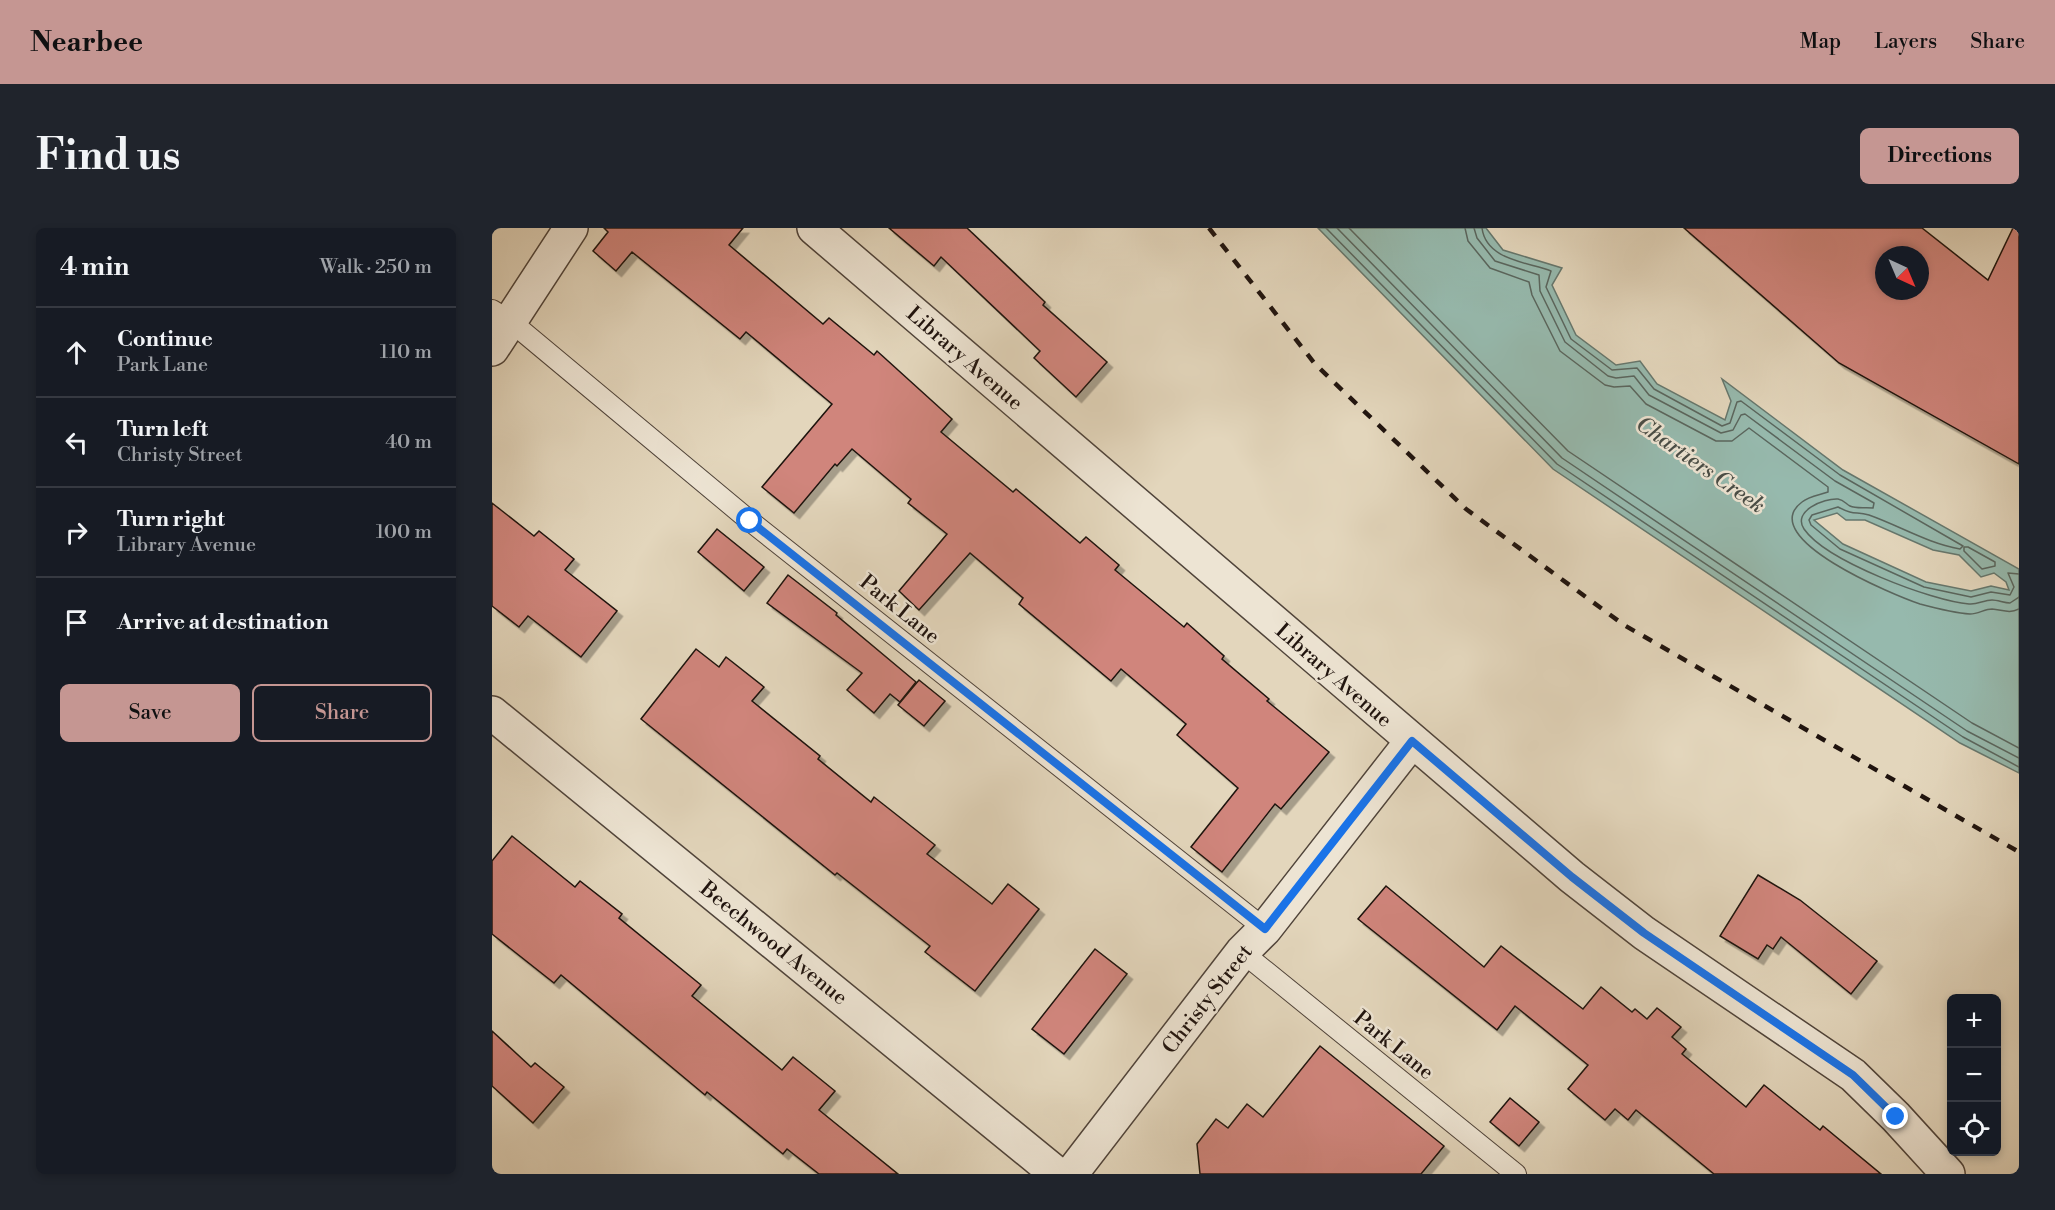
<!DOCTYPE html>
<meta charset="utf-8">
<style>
:root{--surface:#171b24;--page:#20242c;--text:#f1f3f6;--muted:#9ea1a6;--line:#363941;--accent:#c59692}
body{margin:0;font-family:"Libre Bodoni",serif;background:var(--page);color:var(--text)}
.controls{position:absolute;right:18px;bottom:18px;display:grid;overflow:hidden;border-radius:9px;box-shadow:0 3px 9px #0003}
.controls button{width:54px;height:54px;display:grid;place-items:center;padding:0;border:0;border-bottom:2px solid var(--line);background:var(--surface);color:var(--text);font:30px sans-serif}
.compass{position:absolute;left:1383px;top:18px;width:54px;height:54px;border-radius:50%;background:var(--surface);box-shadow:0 3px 9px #0003;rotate:136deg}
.stop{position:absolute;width:18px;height:18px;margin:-14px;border:4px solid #1a73e8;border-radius:50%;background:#fff}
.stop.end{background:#1a73e8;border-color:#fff;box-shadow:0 2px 6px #0008}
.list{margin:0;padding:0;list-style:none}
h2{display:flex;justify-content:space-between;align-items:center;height:78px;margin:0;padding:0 24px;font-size:26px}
h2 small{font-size:20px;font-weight:400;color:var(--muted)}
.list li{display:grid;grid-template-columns:39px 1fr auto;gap:18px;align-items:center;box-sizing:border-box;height:90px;padding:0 24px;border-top:2px solid var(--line)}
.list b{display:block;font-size:22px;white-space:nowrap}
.list p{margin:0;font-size:20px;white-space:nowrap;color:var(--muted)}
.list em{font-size:20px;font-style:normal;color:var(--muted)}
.actions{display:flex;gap:12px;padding:18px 24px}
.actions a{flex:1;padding:14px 0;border:2px solid var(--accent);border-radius:9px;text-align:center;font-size:21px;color:var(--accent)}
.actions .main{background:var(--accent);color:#111}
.icon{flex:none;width:33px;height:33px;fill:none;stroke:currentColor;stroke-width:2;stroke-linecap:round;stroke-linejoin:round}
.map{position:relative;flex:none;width:1527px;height:946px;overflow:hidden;border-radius:9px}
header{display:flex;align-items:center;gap:36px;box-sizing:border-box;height:84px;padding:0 30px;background:var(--accent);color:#111}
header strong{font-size:28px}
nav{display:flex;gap:33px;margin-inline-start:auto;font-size:21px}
.intro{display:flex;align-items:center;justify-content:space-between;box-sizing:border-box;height:144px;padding:0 36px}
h1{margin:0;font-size:42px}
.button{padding:15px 27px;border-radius:9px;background:var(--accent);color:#111;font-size:21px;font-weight:700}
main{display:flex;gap:36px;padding:0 36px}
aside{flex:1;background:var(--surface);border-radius:9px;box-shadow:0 3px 9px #0003}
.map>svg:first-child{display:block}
.water{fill:#96b9ad;stroke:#66776d;stroke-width:1.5;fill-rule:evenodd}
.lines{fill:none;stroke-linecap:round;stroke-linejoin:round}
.shore{stroke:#5a665e;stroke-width:1.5}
.building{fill:#d0857c;stroke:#1f130e;stroke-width:1.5;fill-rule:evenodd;filter:url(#shadow)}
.service-casing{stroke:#50443a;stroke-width:22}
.minor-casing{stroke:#50443a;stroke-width:36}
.service{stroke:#ede4d3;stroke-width:20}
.minor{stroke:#ede4d3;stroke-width:33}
.rail{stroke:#1f130e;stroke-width:4.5;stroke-dasharray:10 10;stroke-linecap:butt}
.route{stroke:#1a73e8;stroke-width:8}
.labels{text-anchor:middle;stroke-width:5;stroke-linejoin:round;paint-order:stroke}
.street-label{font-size:21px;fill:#1f130e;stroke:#ede4d3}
.water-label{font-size:22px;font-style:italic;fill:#494d46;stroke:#ede4d3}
</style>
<header>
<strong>Nearbee</strong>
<nav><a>Map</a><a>Layers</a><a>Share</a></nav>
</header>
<div class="intro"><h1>Find us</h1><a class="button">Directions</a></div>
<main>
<aside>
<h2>4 min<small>Walk · 250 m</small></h2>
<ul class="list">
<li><svg class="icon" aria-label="ahead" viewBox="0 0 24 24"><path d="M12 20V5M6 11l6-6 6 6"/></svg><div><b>Continue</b><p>Park Lane</p></div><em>110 m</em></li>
<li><svg class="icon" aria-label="left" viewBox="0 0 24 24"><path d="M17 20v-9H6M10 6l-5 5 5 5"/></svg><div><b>Turn left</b><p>Christy Street</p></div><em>40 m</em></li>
<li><svg class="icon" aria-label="right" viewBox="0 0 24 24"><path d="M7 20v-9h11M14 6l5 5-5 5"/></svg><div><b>Turn right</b><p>Library Avenue</p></div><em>100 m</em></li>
<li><svg class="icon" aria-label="arrive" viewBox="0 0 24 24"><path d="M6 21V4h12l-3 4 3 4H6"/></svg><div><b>Arrive at destination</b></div></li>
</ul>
<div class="actions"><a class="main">Save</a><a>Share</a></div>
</aside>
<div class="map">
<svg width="1527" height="946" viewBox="0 0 1527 946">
<defs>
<filter id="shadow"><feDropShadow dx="5.5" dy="5.5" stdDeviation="0" flood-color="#0004"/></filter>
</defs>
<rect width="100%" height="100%" fill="#e3d6bc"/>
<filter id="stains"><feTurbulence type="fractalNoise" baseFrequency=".00333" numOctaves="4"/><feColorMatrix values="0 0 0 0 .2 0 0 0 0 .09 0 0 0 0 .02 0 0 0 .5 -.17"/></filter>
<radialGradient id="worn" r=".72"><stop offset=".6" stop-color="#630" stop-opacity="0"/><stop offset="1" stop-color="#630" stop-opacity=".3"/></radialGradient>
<path class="water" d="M826,0H994L1011,22L1070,40L1060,57L1084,107L1124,137L1148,133L1165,156L1233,192L1239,173L1230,151L1351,242L1527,341V545L1468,515L1061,241ZM1345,285L1354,292H1373L1441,322L1467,327L1489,349L1502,345L1514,354L1517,362L1499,358L1479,363L1434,354L1351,316L1322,292Z"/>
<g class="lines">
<g class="shore">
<path d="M834,0L1065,236L1471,509L1527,539"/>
<path d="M845,0L1070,230L1475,503L1527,530"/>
<path d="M857,0L1076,223L1480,495L1527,520"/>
<path d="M973,0L976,13L998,40L1037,54L1040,67L1068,123L1113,157L1122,159L1138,158L1154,176L1224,213H1240L1257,200L1336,259V264C1328,267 1317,268 1310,274C1262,310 1404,368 1428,376C1443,380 1462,385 1478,386C1486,386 1493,381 1500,381C1511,382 1517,386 1527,381"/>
<path d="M982,0L985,10L1003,33L1047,47L1048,63L1073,114L1116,148L1124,150L1142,148L1157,167L1229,205L1241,202L1249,187L1253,186L1343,253L1382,275L1381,280C1374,279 1364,281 1358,278C1354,276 1352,272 1346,271C1332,270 1300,283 1312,301C1334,333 1440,373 1477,376C1485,377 1492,372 1500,372C1506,372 1512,375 1518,375L1527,369"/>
<path d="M990,0C994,32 1035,34 1059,43L1054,59L1079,111L1120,142L1145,140L1162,161L1230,198L1238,195L1245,174L1249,173L1348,247L1471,318L1468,321C1435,315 1408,298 1377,287C1363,283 1363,288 1346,279L1320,287L1317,292L1319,297L1348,321L1432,359L1479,369L1499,364L1518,367L1522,359L1516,345L1527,346"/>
<path d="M1476,319L1503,334V338L1490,341L1472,323V319Z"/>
</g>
</g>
<g class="building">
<path d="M112,0H251L237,17L331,96L337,90L382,127L385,123L460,191L449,204L521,264L524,261L588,315L594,309L627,337L623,342L692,399L695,395L732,428L730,431L777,471L775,473L837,524L789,581L783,576L730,644L699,619L746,560L685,507L694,496L629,441L619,453L527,376L531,370L478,325L427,382L407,363L455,306L416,275L419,271L360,221L345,238L343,236L302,285L270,259L340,176L254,104L248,111L140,24L124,43L101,23L116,4Z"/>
<path d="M397,0H475L553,74L551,77L615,134L584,169L542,130L548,123L449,29L442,38Z"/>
<path d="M1192,0H1430L1496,52L1521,0H1527V236L1347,135ZM1392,27H1428V63H1392Z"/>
<path d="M0,275L42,308L47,303L82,331L73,342L125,383L89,429L36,388L27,399L0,378Z"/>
<path d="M225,301L272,339L252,363L206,324Z"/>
<path d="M296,347L345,385L344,387L424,454L408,474L398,466L382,485L355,462L370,445L275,375Z"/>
<path d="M204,421L227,439L234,429L272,459L260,473L328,528L326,531L379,574L382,569L443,617L435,626L500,676L516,656L547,681L483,763L433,724L438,718L345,645L343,647L149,491Z"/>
<path d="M427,452L453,473L432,498L406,477Z"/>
<path d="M20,608L83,659L88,653L130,686L127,690L209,757L200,768L290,842L301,829L343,863L327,882L406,946H327L295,921L291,926L215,864L213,867L69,747L62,755L0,706V633Z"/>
<path d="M1266,647L1308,672L1385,733L1359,766L1289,709L1281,721L1275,717L1266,731L1228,708Z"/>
<path d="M894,658L992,739L1009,718L1091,781L1109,759L1140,784L1143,781L1155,791L1165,780L1189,799L1180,809L1194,821L1190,826L1254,879L1272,857L1328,902L1331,898L1389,946H1222L1144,882L1136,892L1123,881L1113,892L1076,861L1096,837L1023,778L1005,802L866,691Z"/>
<path d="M603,721L635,746L572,826L540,801Z"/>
<path d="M0,803L39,839L43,835L72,859L41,895L0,858Z"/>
<path d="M828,818L952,918L929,946H708L705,916L724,891L736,900L755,876L771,889Z"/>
<path d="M1018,870L1047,894L1027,918L998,894Z"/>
</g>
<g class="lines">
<g class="service-casing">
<g id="service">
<path d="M0,82L18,93L258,293L773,701"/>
<path d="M750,724L1024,946"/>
</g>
</g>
<g class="minor-casing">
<g id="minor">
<path d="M322,0L1080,649L1152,705L1361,847L1404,889L1456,946"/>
<path d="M0,121L79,0"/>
<path d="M0,485L565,946"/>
<path d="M579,946L750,724L773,701L920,513"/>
</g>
</g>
<use href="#service" class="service"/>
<use href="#minor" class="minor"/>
<path class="rail" d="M717,0L823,136L974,281L1132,397L1527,624"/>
</g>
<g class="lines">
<path class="route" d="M258,293L773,701L920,513L1080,649L1152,705L1361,847L1404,889"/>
</g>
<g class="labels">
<g class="street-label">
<text transform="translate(473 130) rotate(41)" y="7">Library Avenue</text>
<text transform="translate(408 381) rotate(39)" y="7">Park Lane</text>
<text transform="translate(842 447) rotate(41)" y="7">Library Avenue</text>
<text transform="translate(282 715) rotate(39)" y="7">Beechwood Avenue</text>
<text transform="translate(715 771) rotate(-52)" y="7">Christy Street</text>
<text transform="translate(902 817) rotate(39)" y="7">Park Lane</text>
</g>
<g class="water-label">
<text transform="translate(1209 236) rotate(35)" y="8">Chartiers Creek</text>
</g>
</g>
<rect width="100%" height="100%" filter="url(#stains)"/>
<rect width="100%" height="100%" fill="url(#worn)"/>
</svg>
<div class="controls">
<button>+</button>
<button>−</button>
<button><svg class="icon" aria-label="locate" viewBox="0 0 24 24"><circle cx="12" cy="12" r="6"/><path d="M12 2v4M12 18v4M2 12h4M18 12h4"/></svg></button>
</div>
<svg class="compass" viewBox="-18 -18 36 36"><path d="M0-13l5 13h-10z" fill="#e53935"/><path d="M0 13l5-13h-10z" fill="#9ea1a6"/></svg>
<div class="stop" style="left:258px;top:293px"></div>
<div class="stop end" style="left:1404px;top:889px"></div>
</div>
</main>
